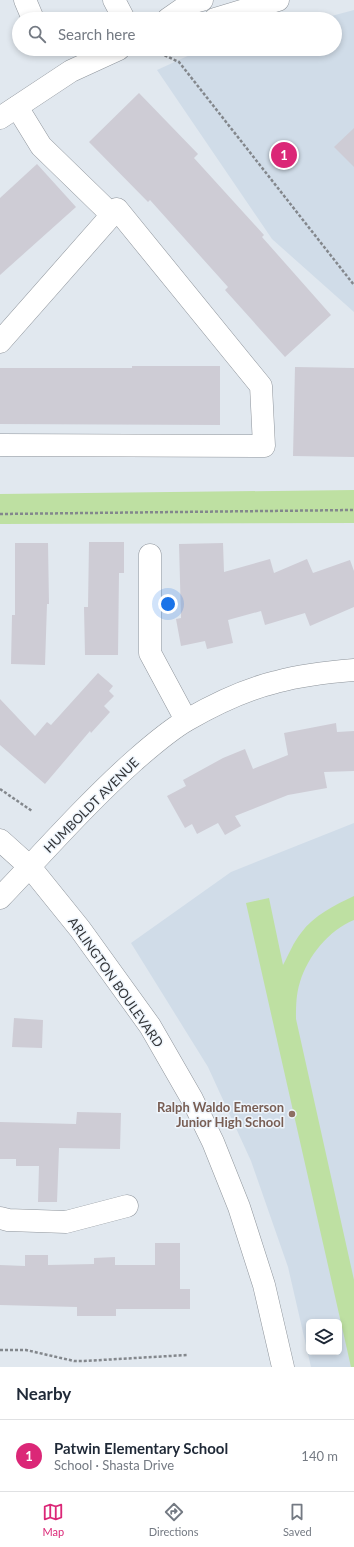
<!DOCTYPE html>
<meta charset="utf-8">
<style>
:root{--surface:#fff;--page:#f2f2f3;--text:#1f2937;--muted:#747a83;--line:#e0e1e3;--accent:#db2777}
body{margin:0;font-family:Lato,sans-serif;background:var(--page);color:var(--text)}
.controls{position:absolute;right:12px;bottom:12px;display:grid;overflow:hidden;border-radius:6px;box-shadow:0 2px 6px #0003}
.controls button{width:36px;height:36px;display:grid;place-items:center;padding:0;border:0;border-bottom:1px solid var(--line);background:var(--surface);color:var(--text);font:20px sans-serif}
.you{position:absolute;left:168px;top:604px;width:14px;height:14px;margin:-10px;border:3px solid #fff;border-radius:50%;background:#1a73e8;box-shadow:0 0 0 6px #1a73e833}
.badge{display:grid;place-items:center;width:26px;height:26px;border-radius:50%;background:var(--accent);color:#fff;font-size:13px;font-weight:700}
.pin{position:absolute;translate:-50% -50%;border:2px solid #fff;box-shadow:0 1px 4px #0006}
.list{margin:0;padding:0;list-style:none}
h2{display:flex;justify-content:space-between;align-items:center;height:52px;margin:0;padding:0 16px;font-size:17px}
h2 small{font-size:13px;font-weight:400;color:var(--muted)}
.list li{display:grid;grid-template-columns:26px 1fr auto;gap:12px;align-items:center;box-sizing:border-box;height:72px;padding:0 16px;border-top:1px solid var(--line)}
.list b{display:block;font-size:15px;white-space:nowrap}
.list p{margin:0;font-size:13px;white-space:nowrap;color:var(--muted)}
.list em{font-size:13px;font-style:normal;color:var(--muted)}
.icon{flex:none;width:22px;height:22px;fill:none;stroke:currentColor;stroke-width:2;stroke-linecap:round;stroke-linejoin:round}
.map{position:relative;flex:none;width:354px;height:1367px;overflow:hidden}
.search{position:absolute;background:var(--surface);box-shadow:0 2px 6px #0003;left:12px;right:12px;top:12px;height:44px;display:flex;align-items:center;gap:10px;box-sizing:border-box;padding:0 14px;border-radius:22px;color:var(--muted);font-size:15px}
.sheet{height:124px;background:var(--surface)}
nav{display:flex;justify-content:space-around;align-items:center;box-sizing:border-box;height:56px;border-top:1px solid var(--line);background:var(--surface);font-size:11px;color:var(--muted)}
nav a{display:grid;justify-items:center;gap:2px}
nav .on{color:var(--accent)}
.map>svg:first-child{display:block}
.built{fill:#d0dce8;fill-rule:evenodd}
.green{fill:#bee0a2}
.building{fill:#ceccd5}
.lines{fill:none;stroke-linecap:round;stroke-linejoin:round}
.minor-casing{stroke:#8e949b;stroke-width:23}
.path{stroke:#83878c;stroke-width:2.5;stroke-dasharray:3 2;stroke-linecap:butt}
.minor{stroke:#fff;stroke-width:22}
.education-dot{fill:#8d6e63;stroke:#eef5fc;stroke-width:1.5}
.labels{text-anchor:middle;stroke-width:3;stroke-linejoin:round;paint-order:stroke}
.street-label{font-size:13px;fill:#323437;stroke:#eef5fc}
.education-label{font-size:13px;font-weight:bold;fill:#785e54;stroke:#eef5fc;text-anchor:end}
</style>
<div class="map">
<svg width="354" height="1367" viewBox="0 0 354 1367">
<rect width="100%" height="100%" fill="#e1e8ef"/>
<g class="built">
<path d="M354,10V312L272,239L157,70L192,54L210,49H335V19H320Z"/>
<path d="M354,823V1367H311L288,1267L251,1161L208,1067L131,943L231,872ZM309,1322H339V1352H309Z"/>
</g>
<g class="green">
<path d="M354,490V523L0,524V494Z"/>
<path d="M354,896V920C329,930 308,956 300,982C296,994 296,1007 296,1019L354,1280V1367H351L246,903L269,898L283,965C289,954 293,943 301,933C314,915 335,905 354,896Z"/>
</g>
<g class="building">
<path d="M139,93L198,154L194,158L264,235L262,237L331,315L285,357L225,290L228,287L150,200L148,202L89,142Z"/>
<path d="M354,128V167L334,147Z"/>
<path d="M37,164L76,207L0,275V198Z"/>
<path d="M132,366H220V425L0,424V368H132Z"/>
<path d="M295,367L354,368V457L293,456Z"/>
<path d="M89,542H124V573H119L118,655H85L84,607H88Z"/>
<path d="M15,543H48L49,604H47L45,665L11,664L12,615H15Z"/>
<path d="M223,543L224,572L270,559L274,573L307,559L313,573L350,560L354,571V607L310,626L305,613L265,625L261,611L228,620L233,643L207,649L205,641L181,646L176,619L181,618L179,544Z"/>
<path d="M98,673L113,686L109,691L114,696L104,706L110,712L91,733L90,731L45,784L0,745V699L35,736L47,722L51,725Z"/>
<path d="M336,723L337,732L354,731V771L324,772L327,788L288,795L235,816L241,826L225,835L218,823L197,834L192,824L185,828L167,796L186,786L183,780L223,758L245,749L253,769L288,755L284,733Z"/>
<path d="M14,1018L43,1020L42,1048L12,1047Z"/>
<path d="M77,1112L121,1113L120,1149L59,1148L57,1202H38L39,1166H16V1159H0V1122L76,1124Z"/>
<path d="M155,1243H180V1289H190V1309H116V1316H77V1307L0,1305V1265L25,1266V1255H48V1265L94,1264V1258L115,1257V1265H155Z"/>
</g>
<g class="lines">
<g class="minor-casing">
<g id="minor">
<path d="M25,0L33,19"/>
<path d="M114,0L124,19"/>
<path d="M168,19L191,3L202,0"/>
<path d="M215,19L278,0"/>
<path d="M17,107L41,146L112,215"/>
<path d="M0,118L71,71L119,49"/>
<path d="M0,342L117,209L261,386L264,446L0,445"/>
<path d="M150,555V653L186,720"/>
<path d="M0,840L30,867L80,929L150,1026L192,1099L213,1142L239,1207L264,1285L283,1367"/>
<path d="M0,898C44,852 86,804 134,761C150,747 168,731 187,720C213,705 247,689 276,682C302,675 328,672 354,670"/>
<path d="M0,1218L8,1220L66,1222L127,1206"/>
</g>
</g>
<g class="path">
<path d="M151,49L179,62L354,285"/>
<path d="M0,514L354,510"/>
<path d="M0,789L32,811"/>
<path d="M0,1350H26L74,1361H84L187,1355"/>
</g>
<use href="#minor" class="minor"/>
</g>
<circle class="education-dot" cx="292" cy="1114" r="4"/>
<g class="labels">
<g class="street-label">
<text transform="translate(91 805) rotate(-45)" y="5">HUMBOLDT AVENUE</text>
<text transform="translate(116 982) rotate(55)" y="5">ARLINGTON BOULEVARD</text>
</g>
<g class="education-label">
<text x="284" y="1112">Ralph Waldo Emerson<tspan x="284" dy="15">Junior High School</tspan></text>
</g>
</g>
</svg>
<div class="controls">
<button><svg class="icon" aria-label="layers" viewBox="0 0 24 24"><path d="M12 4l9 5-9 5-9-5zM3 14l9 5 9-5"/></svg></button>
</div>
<div class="you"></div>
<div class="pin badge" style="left:284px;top:155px">1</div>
<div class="search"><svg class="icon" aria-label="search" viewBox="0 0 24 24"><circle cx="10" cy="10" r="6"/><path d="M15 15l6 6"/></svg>Search here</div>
</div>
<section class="sheet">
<h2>Nearby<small></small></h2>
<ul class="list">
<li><span class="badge">1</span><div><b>Patwin Elementary School</b><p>School · Shasta Drive</p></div><em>140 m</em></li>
</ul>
</section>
<nav>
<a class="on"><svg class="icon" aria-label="map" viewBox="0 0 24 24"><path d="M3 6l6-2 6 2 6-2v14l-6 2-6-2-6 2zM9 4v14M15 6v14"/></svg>Map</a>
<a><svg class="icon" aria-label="directions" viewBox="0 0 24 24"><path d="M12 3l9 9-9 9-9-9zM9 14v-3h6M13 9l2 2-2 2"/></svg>Directions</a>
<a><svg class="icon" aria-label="saved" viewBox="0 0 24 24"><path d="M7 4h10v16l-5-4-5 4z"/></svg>Saved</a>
</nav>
